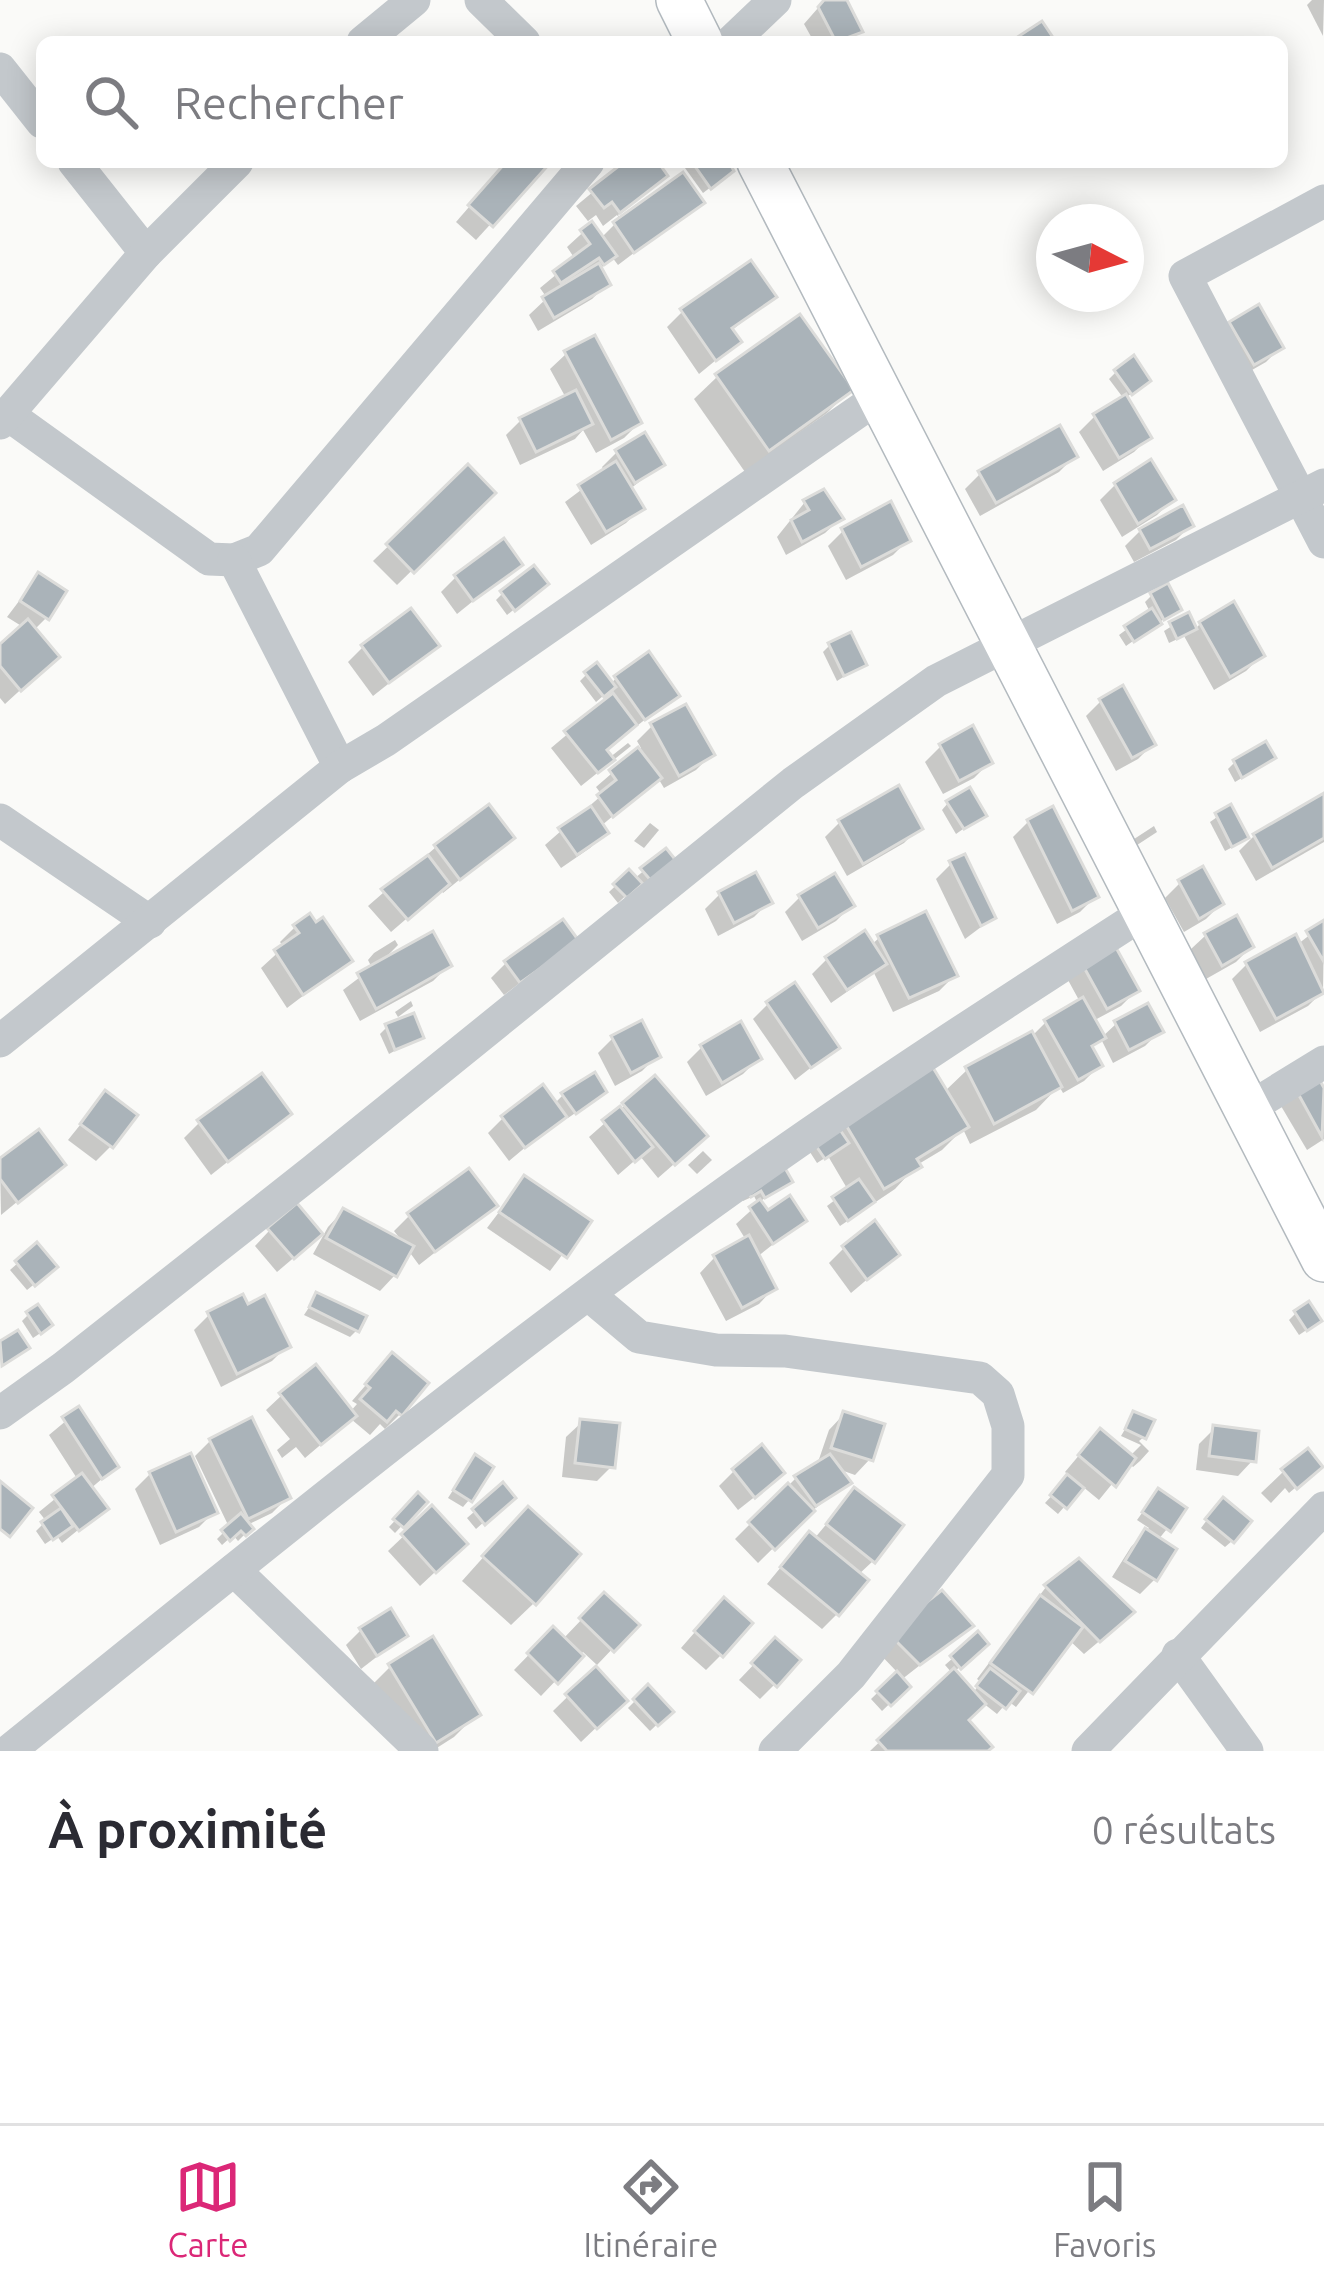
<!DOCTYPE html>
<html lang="fr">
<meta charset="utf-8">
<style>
:root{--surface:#fff;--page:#f7f7f7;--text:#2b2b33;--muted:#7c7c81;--line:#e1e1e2;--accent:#db2777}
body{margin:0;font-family:Ubuntu,sans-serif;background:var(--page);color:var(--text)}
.compass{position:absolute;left:1036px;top:204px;width:108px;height:108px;border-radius:50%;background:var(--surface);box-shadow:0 6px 30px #0003;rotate:96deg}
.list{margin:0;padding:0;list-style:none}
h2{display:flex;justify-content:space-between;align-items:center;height:156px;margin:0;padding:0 48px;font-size:51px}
h2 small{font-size:39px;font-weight:400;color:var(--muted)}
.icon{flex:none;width:66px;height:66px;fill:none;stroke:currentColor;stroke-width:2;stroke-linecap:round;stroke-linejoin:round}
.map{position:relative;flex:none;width:1324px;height:1751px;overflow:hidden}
.search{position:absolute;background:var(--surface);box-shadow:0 6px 30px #0003;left:36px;right:36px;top:36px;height:132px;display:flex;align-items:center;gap:30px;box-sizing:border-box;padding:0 42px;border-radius:18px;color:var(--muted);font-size:45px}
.sheet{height:372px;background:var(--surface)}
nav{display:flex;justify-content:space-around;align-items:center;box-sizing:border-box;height:168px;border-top:3px solid var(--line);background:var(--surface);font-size:33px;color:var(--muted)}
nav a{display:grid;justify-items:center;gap:6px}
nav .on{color:var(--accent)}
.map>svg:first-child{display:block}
.shadow{fill:#0003;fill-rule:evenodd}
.building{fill:#aab3b9;stroke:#dcdcda;stroke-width:3}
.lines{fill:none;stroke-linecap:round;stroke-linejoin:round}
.secondary-casing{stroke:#b3babf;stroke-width:48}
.street{stroke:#c3c8cc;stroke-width:33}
.secondary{stroke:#fff;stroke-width:45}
</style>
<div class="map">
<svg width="1324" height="1751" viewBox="0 0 1324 1751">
<rect width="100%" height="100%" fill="#fafaf8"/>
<g class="shadow">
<path d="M825,0H844L860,31L849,42H814L804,24Z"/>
<path d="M1312,0H1324L1323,36L1307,5Z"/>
<path d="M508,162H547L476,240L456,222Z"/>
<path d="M629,162H654L664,176L618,215L621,219L701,202L618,265L612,257L599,270L607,284L592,299L538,331L529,315L547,298L540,288L575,259L567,247L591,225L576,206ZM596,215L603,226L617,215L620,219L601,238L588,221Z"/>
<path d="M691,162H725L724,177L703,193L685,168Z"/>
<path d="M773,297L731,331L738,342L699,374L667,327L682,312Z"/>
<path d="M800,318L850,390L827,413L745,472L694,399L717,377Z"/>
<path d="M1231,324L1281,347L1266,362L1238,378L1216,339Z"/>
<path d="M566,354L639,423L624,438L596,453L583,430L575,439L520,465L506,435L521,420L566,398L550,369Z"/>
<path d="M1116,372L1141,387L1125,398L1149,437L1134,452L1103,471L1079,432L1094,417L1124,399L1109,379Z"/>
<path d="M617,452L661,465L630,489L641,508L626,523L591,545L565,502L605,472L602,467Z"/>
<path d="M1074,457L1059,472L980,516L965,489L980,474Z"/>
<path d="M468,469L491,493L397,585L373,561Z"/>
<path d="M1115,485L1172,500L1157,515L1122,537L1100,500Z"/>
<path d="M805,502L840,519L825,533L786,555L777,537Z"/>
<path d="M1191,525L1176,540L1134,562L1125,546L1141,530Z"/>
<path d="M843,531L908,540L893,555L846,580L828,546Z"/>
<path d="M519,564L457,614L441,592L456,577Z"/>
<path d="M38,576L46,618L34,630L41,671L5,704L0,698V648L23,627L7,617Z"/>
<path d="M538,590L507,615L496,600L502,594Z"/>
<path d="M1152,595L1178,609L1126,646L1119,635L1150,612L1145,602Z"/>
<path d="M1188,616L1194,630L1200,624L1261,656L1246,671L1214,690L1184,636L1169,643L1164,631Z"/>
<path d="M830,645L864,664L837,681L823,652Z"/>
<path d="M436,646L373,696L348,662L363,647Z"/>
<path d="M586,675L610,685L616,678L676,695L604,752L609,758L628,743L631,746L581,786L551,748L607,701L603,696L596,702L580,681Z"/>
<path d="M1101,701L1153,744L1138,759L1116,771L1086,716Z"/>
<path d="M652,726L711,755L696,770L664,788L658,778L601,826L605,833L590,848L561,868L545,845L602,795L596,787L641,748L637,741Z"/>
<path d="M972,729L989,763L974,778L943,794L925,762L940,747Z"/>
<path d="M1234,763L1265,764L1235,782L1228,769Z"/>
<path d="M1324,797V842L1256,881L1239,851L1254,836Z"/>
<path d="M948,803L983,815L956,834L942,810Z"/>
<path d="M1230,808L1246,840L1225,851L1210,822Z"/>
<path d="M840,822L919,828L904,843L847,876L825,837Z"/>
<path d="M1028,822L1095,897L1080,912L1057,924L1013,837Z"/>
<path d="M650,823L659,830L644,848L634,841Z"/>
<path d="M1154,826L1157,832L1131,849L1128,843Z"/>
<path d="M511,838L443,893L441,889L391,932L368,906L436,847Z"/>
<path d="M666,852L645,887L640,882L618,903L609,892L629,873L634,879Z"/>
<path d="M951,864L993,918L965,939L936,879Z"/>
<path d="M1180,883L1221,904L1206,919L1184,932L1165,898Z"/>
<path d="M720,894L769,902L754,917L718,936L705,909Z"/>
<path d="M800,897L851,906L836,921L802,941L785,912Z"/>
<path d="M1324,924L1323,991L1308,1006L1260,1032L1232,979L1247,964L1298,944Z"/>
<path d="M295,927L349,961L287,1008L261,968L284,947L280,942Z"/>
<path d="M1206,935L1251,947L1236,962L1206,979L1190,950Z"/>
<path d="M879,938L954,976L939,991L893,1012L874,973L831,1003L812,974L827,959L871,945Z"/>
<path d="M395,940L398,945L383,960L448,966L433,981L360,1021L343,990L372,968L368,960L374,953Z"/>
<path d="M575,941L504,995L491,978L506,963Z"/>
<path d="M1083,965L1136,991L1121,1006L1093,1021L1102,1037L1116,1024L1160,1031L1145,1046L1113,1063L1101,1039L1090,1050L1099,1066L1084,1081L1063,1093L1059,1086L1036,1110L970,1144L963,1129L942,1150L917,1165L895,1189L840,1226L827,1206L848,1190L828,1156L817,1163L808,1149L825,1135L944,1092L967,1070L1034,1034L1046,1022L1080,1002L1068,980Z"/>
<path d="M411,1001L413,1006L398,1017L395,1012Z"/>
<path d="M768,1004L836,1048L795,1080L753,1019Z"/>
<path d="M387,1027L420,1037L389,1054L380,1034Z"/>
<path d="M613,1038L657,1056L642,1071L615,1086L598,1053Z"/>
<path d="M702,1047L758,1059L743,1074L706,1096L687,1062Z"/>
<path d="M655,1079L689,1151L658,1178L640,1156L618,1175L589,1137Z"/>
<path d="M1316,1079L1324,1094V1139L1307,1150L1281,1106Z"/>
<path d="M105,1094L111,1146L96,1161L68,1140Z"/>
<path d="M563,1095L597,1098L568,1118L565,1114L509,1161L488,1133L503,1118L554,1104Z"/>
<path d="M288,1114L211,1175L184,1138L199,1123Z"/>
<path d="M703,1151L712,1160L697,1174L688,1165Z"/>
<path d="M0,1162L62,1165L1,1215Z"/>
<path d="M524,1179L587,1222L550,1271L487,1228Z"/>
<path d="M789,1182L759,1202L767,1214L804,1220L757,1257L774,1288L759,1304L726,1321L700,1273L715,1257L746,1240L736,1224L758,1204L754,1196L743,1201L742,1198L748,1191Z"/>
<path d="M494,1206L419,1265L408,1250L395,1275L380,1291L313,1254L328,1227L343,1211L405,1245L394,1231L409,1216Z"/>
<path d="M269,1231L304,1249L277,1272L255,1246Z"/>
<path d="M37,1246L47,1274L27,1290L10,1270Z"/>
<path d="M844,1248L896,1255L851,1293L829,1263Z"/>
<path d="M317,1295L357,1330L350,1337L304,1315Z"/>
<path d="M1296,1313L1311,1327L1299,1335L1289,1320Z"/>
<path d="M28,1315L42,1332L33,1338L22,1321Z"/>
<path d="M209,1315L287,1346L272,1361L221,1387L194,1330Z"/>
<path d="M378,1371L400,1414L385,1429L380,1424L370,1435L351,1419L305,1458L296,1447L282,1458L277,1450L290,1439L266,1410L281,1396L350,1412L357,1404L352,1401Z"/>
<path d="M79,1410L116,1467L90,1489L105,1508L62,1543L57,1536L45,1544L36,1531L46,1521L39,1512L78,1480L49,1435Z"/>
<path d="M844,1414L870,1459L855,1475L838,1469L848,1483L808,1514L758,1563L735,1539L796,1478L817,1465L829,1430Z"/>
<path d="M1134,1414L1144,1437L1139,1441L1149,1451L1140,1461L1133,1467L1129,1463L1099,1500L1082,1486L1058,1514L1045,1503L1070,1476L1065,1472L1086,1447L1129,1457L1141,1445L1121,1436Z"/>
<path d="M582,1422L612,1466L597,1481L562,1477L566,1437Z"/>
<path d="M1214,1429L1253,1460L1238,1476L1196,1470L1199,1444Z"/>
<path d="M210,1441L287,1498L272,1513L247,1525L250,1529L238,1541L233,1535L222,1545L217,1539L229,1527L195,1456Z"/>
<path d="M469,1465V1500L463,1507L448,1498Z"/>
<path d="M734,1471L766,1488L738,1510L719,1486Z"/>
<path d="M1283,1472L1313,1473L1289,1493L1285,1488L1271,1503L1261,1493Z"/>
<path d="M150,1474L214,1512L199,1527L160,1545L135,1489Z"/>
<path d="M503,1487L512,1497L476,1529L467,1518Z"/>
<path d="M854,1491L873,1561L858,1575L837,1614L822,1629L767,1584L795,1550L814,1539Z"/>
<path d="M418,1496L424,1502L395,1533L389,1527Z"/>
<path d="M1152,1499L1183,1509L1158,1540L1155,1579L1140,1594L1112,1577L1131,1547L1149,1528L1137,1520Z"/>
<path d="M1216,1508L1232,1541L1225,1547L1201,1528Z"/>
<path d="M432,1509L449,1559L420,1586L388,1551Z"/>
<path d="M505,1533L534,1603L511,1625L462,1581Z"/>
<path d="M1046,1587L1116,1627L1084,1654L1069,1640L1016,1707L1008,1701L997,1714L983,1703L965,1721L984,1751H870L952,1673L945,1665L978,1636L985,1644L954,1672L973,1693L981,1682L977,1679Z"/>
<path d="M604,1596L635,1625L597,1665L583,1652L541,1696L514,1670L553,1630L563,1639Z"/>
<path d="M709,1616L721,1655L706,1670L681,1648Z"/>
<path d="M970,1626L901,1680L907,1687L882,1711L871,1699L898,1673L876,1650L890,1635Z"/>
<path d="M361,1630L405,1635L361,1669L346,1645Z"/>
<path d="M776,1641L775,1684L760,1699L739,1680Z"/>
<path d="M390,1667L477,1714L454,1737L432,1751L367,1690Z"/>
<path d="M595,1670L624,1701L581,1742L553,1711Z"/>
<path d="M648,1688L670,1712L650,1731L628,1708Z"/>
</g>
<g class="building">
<path d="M824,0H847L863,32L836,42L818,7Z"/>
<path d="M1042,21L1056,42H1010Z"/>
<path d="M506,162H551L493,227L468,205Z"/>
<path d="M624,162H658L668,176L620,213L612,202L604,208L589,189Z"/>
<path d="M692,162H729L734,171L711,189Z"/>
<path d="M683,172L705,203L634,253L613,222Z"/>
<path d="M592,221L617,256L604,265L599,258L561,283L553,271L590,244L580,230Z"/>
<path d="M751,260L777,297L732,328L742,342L716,361L680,309Z"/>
<path d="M599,263L611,285L554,318L542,297Z"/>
<path d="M1259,304L1284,348L1254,365L1229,322Z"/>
<path d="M800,314L854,390L769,451L715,374Z"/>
<path d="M595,335L642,423L611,440L564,351Z"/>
<path d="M1134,355L1151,381L1132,395L1114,370Z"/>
<path d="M576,390L593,424L536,452L519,418Z"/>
<path d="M1126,394L1152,438L1119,458L1093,414Z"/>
<path d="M1060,425L1078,457L996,503L978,471Z"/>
<path d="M645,432L665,465L635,483L615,450Z"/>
<path d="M1151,459L1176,500L1138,524L1114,483Z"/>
<path d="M616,461L645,509L606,532L578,485Z"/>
<path d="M468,464L496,493L414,573L386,544Z"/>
<path d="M824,489L844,519L802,542L791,520L809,510L803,500Z"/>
<path d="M891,501L911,541L861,567L841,528Z"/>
<path d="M1183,505L1194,526L1150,549L1139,529Z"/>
<path d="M504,538L523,565L473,601L454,575Z"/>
<path d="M534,565L549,584L515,611L500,591Z"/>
<path d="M38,572L67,591L49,620L20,601Z"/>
<path d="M1168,583L1182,610L1164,620L1150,593Z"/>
<path d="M1234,601L1265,656L1230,677L1199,622Z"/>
<path d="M411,608L440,646L389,683L361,645Z"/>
<path d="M1152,608L1162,624L1134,642L1124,626Z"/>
<path d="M1189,612L1197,629L1177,639L1169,622Z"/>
<path d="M28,619L60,657L21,691L0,666V644Z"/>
<path d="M851,632L867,665L844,676L828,643Z"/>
<path d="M649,651L680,696L645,720L614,676Z"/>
<path d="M597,662L616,687L604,697L584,672Z"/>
<path d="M1123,685L1156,745L1132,758L1099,699Z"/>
<path d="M613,693L637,725L607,750L615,760L598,773L564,731Z"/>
<path d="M686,704L715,755L679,776L650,723Z"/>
<path d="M973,725L993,763L959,781L939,744Z"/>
<path d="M1266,741L1276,758L1242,778L1233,760Z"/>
<path d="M638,747L662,778L613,817L597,795L616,780L609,770Z"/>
<path d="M899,785L923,829L863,864L838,820Z"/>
<path d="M970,787L987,816L964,829L946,801Z"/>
<path d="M1324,793V838L1272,868L1253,834Z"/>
<path d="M489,804L515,838L460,880L434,845Z"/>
<path d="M1231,804L1249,838L1232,847L1215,813Z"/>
<path d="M591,806L609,833L577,855L558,828Z"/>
<path d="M1053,806L1099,897L1072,911L1027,820Z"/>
<path d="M666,848L678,863L653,883L640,868Z"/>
<path d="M965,854L996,918L981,926L949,861Z"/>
<path d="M428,855L450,884L408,920L381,889Z"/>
<path d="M1203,866L1224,904L1199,919L1178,880Z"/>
<path d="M629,869L643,884L627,898L613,884Z"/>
<path d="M756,872L773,903L734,923L718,892Z"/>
<path d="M835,873L855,906L818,928L798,895Z"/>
<path d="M926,911L958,976L909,998L877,935Z"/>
<path d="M310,913L316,922L323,917L353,961L303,995L274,950L299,933L293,925Z"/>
<path d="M1237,915L1254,947L1222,966L1204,933Z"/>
<path d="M563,919L579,941L520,983L504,961Z"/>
<path d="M1324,920V962L1306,931Z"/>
<path d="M865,930L887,964L847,990L825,957Z"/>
<path d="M433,931L452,966L376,1009L357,973Z"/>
<path d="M1296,934L1324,993L1276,1019L1245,962Z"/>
<path d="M1114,944L1140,991L1107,1009L1081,962Z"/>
<path d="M795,982L840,1048L811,1068L766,1002Z"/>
<path d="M1083,997L1106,1038L1092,1046L1103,1066L1078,1080L1044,1020Z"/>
<path d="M1148,1003L1164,1032L1129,1050L1114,1021Z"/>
<path d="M414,1013L424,1038L395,1050L385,1024Z"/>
<path d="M642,1020L661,1057L631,1073L611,1036Z"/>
<path d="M741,1021L762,1059L722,1083L700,1045Z"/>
<path d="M1032,1031L1062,1087L994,1124L965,1067Z"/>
<path d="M929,1061L969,1127L917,1159L922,1167L884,1189L840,1115Z"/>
<path d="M595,1072L607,1092L576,1114L561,1093Z"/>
<path d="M262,1073L292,1114L228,1162L197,1120Z"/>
<path d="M655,1075L708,1136L675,1165L622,1103Z"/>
<path d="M1317,1075L1324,1088L1322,1137L1295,1088Z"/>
<path d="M543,1084L567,1117L525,1148L501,1116Z"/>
<path d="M105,1090L138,1115L113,1148L80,1124Z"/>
<path d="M620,1106L653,1147L635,1162L602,1120Z"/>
<path d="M836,1124L849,1143L825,1159L812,1140Z"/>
<path d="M39,1129L66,1165L18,1203L0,1179V1158Z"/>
<path d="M469,1168L498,1206L435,1252L407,1213Z"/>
<path d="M785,1168L793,1182L765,1198L761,1191L751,1197L746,1189Z"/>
<path d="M524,1175L592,1221L567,1258L499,1212Z"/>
<path d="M859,1179L875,1202L848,1221L832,1197Z"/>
<path d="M790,1195L807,1221L773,1244L749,1207L760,1199L768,1210Z"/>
<path d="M297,1203L323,1234L294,1259L267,1228Z"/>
<path d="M343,1208L414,1246L397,1277L326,1238Z"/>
<path d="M875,1220L900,1255L867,1280L842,1246Z"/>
<path d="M749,1235L777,1289L742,1308L713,1255Z"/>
<path d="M37,1242L58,1267L35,1286L15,1261Z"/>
<path d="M316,1292L367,1316L359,1332L309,1307Z"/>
<path d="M243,1294L248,1304L265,1295L291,1347L237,1374L207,1312Z"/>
<path d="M1309,1301L1322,1321L1307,1331L1294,1311Z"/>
<path d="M38,1304L53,1325L41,1334L26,1312Z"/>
<path d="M18,1330L30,1348L2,1366L0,1341Z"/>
<path d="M392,1352L429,1383L402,1416L396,1411L387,1422L360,1399L370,1388L365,1384Z"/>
<path d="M316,1364L357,1416L321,1445L279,1393Z"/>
<path d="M79,1406L119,1467L102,1479L62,1417Z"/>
<path d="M843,1411L885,1424L873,1461L831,1448Z"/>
<path d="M1133,1411L1155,1420L1146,1439L1125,1429Z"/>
<path d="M252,1417L291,1498L248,1519L209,1439Z"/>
<path d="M580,1419L620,1423L615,1468L575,1463Z"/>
<path d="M1213,1425L1259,1431L1256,1462L1209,1456Z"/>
<path d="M1100,1428L1136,1458L1116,1487L1078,1455Z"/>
<path d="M762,1444L785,1473L755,1498L732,1469Z"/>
<path d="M1308,1448L1323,1467L1297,1489L1281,1469Z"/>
<path d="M191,1453L218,1513L176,1532L149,1472Z"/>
<path d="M475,1454L494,1467L472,1502L453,1490Z"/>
<path d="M830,1454L852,1483L816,1506L794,1476Z"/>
<path d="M82,1473L109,1509L79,1531L52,1495Z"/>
<path d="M1067,1474L1084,1488L1067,1509L1050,1495Z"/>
<path d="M0,1481L33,1508L10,1537L0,1529Z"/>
<path d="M503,1482L516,1498L485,1525L472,1509Z"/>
<path d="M788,1483L815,1511L775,1550L748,1522Z"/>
<path d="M854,1487L904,1525L875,1563L826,1524Z"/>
<path d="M1158,1488L1187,1508L1171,1532L1142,1512Z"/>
<path d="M418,1492L428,1502L404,1528L393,1519Z"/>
<path d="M1223,1497L1252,1521L1234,1543L1205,1519Z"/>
<path d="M432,1505L468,1544L436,1573L401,1534Z"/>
<path d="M528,1506L581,1554L536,1605L482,1556Z"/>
<path d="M61,1508L73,1526L53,1540L41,1522Z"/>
<path d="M241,1513L254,1529L246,1536L241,1531L230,1541L221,1530Z"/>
<path d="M1145,1528L1177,1549L1157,1581L1125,1561Z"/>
<path d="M809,1531L869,1580L839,1616L780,1567Z"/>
<path d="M1079,1558L1135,1612L1100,1642L1044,1585Z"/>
<path d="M942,1590L974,1626L920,1665L888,1633Z"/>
<path d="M604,1592L640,1625L614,1652L579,1618Z"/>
<path d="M1040,1595L1083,1627L1033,1694L990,1663Z"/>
<path d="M724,1597L753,1623L723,1657L694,1631Z"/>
<path d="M391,1608L408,1636L377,1656L359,1628Z"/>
<path d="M553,1626L584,1656L558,1684L527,1653Z"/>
<path d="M978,1631L989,1644L961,1669L950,1656Z"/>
<path d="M433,1636L481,1715L436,1743L388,1664Z"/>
<path d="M775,1637L801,1660L777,1687L751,1663Z"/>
<path d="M596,1666L628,1701L597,1729L565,1694Z"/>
<path d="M954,1668L986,1704L969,1720L993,1747L988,1751H887L877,1740Z"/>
<path d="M990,1668L1020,1691L1006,1709L976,1686Z"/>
<path d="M897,1671L911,1687L891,1706L876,1691Z"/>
<path d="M648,1684L674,1712L658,1726L633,1699Z"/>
</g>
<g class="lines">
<g class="secondary-casing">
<g id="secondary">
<path d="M679,0L700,42"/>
<path d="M760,162L1324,1259"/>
</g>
</g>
<g class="street">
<path d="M481,0L524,42"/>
<path d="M363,42L414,0"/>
<path d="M731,42L775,0"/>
<path d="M0,69L42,122"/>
<path d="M74,162L146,253"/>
<path d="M1324,201L1185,276L1324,542"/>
<path d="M7,414L209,559L234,560L259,550L588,162"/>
<path d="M0,423L146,253L237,162"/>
<path d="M234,560L340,767"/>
<path d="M0,820L150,922"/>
<path d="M0,1041L340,767L386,740L879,397"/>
<path d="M1246,1110L1324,1062"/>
<path d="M589,1295L639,1337L716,1350L785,1351L980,1378L998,1394L1008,1426V1475L851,1675L775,1751"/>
<path d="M0,1413L63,1368L313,1171L793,783L936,681L1324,485"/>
<path d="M234,1570L422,1751"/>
<path d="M1178,1655L1247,1751"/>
<path d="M9,1751C247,1559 486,1364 735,1186C868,1091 1006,1002 1144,913"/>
<path d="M1088,1751L1324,1508"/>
</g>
<use href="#secondary" class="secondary"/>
</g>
</svg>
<svg class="compass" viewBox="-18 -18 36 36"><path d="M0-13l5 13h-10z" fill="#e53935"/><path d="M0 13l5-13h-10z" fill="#7c7c81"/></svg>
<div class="search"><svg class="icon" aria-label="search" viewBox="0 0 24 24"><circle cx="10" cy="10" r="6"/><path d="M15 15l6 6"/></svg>Rechercher</div>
</div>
<section class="sheet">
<h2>À proximité<small>0 résultats</small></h2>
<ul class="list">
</ul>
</section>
<nav>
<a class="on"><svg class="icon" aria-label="map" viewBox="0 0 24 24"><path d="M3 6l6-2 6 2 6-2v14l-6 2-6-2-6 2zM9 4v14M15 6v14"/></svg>Carte</a>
<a><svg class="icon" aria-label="directions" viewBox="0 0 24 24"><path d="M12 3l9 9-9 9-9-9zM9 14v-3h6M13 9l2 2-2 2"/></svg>Itinéraire</a>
<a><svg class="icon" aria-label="saved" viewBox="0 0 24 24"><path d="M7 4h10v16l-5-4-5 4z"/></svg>Favoris</a>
</nav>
